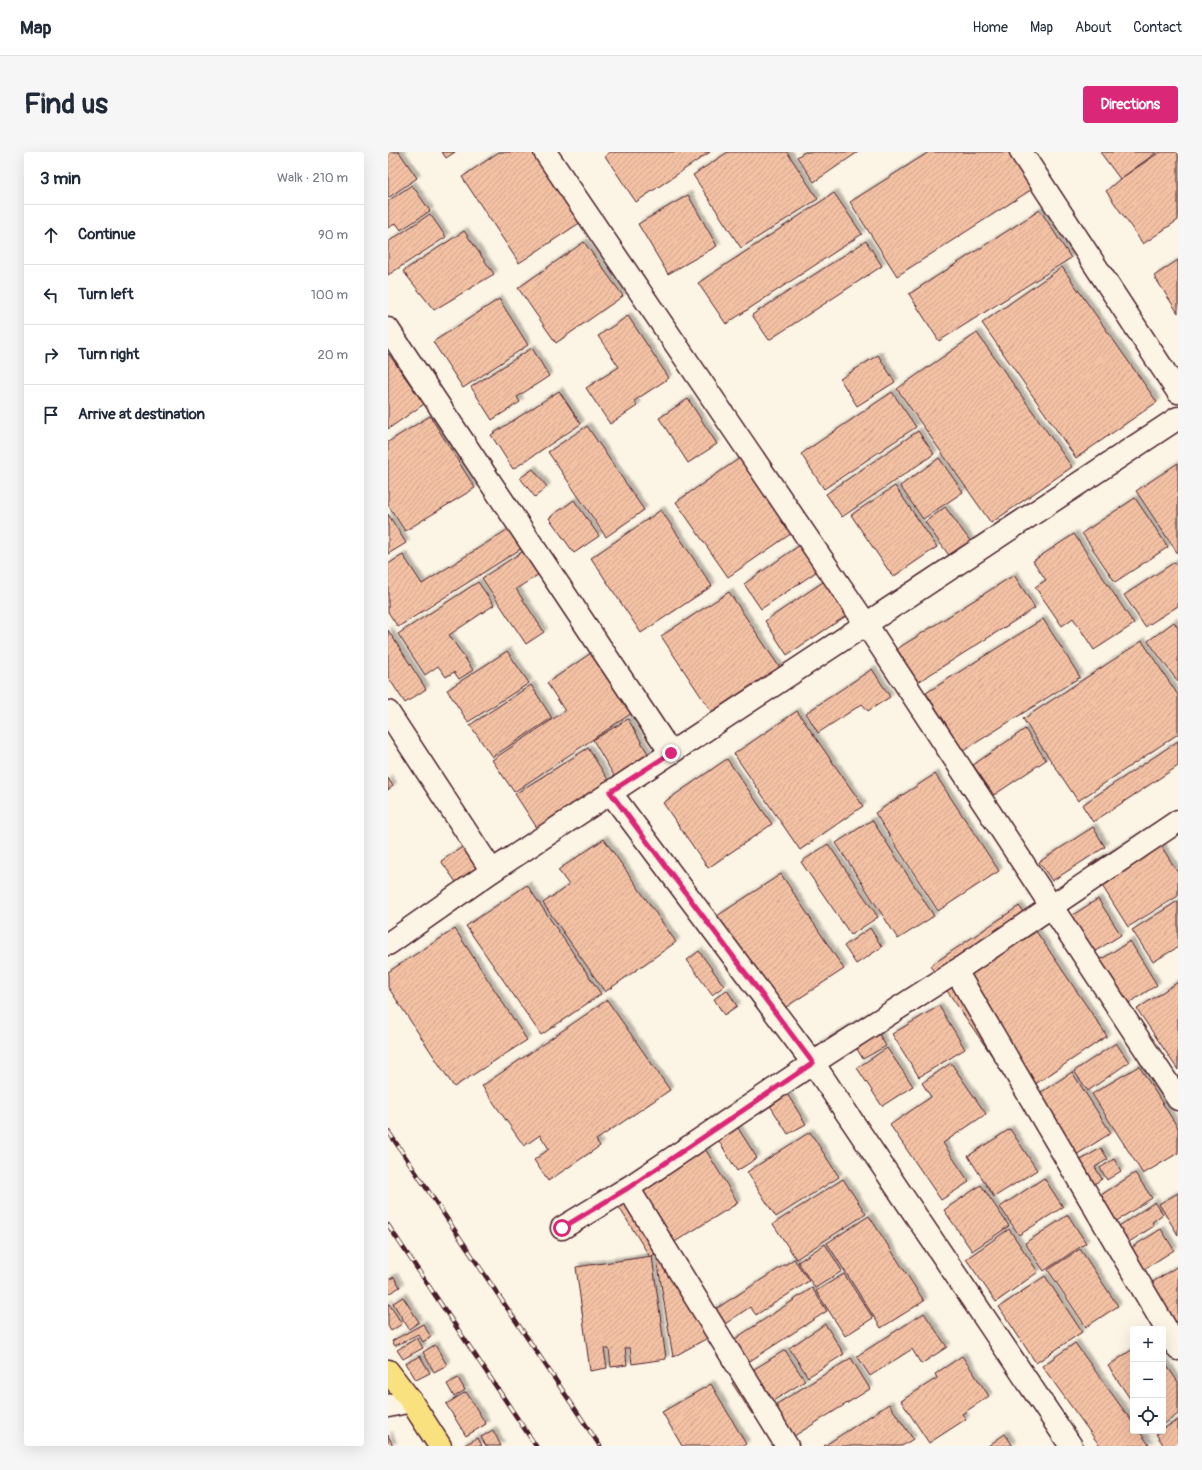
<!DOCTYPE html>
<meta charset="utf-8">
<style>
:root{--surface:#fff;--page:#f6f6f7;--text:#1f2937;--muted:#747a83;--line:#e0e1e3;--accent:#db2777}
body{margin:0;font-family:Pangolin,sans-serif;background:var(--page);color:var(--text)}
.controls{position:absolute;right:12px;bottom:12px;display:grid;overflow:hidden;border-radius:4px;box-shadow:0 4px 16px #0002}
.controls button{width:36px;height:36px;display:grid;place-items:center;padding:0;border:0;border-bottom:1px solid var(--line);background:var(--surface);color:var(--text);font:20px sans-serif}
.stop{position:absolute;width:12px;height:12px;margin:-9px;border:3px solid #db2777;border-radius:50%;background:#fff}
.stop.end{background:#db2777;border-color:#fff;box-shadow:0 1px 4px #0008}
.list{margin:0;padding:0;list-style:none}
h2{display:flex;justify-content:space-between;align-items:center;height:52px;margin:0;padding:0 16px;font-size:17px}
h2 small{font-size:13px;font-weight:400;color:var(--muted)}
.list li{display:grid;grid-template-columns:26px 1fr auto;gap:12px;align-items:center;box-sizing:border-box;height:60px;padding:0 16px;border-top:1px solid var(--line)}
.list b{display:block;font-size:15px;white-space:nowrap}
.list em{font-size:13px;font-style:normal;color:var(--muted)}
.icon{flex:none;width:22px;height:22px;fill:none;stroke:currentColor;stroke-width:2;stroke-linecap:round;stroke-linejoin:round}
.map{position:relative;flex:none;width:790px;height:1294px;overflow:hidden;border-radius:4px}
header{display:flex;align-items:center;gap:24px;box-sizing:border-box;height:56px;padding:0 20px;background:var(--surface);border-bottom:1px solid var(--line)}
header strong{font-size:19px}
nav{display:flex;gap:22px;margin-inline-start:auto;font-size:14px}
.intro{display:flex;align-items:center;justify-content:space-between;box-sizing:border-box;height:96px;padding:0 24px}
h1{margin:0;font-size:28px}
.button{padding:10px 18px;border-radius:4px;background:var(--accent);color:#fff;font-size:14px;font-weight:700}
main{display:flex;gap:24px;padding:0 24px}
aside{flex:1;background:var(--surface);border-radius:4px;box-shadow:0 4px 16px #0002}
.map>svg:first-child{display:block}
.building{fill:url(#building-hatch);stroke:#4a1f2b;filter:url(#shadow)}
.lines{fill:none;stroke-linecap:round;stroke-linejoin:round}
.minor-casing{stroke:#4a1f2b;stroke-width:25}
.major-casing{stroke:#4a1f2b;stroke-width:25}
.minor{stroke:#fcf5e5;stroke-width:22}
.major{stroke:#fae180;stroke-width:22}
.rail-casing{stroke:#4a1f2b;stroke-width:4.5}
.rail{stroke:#fcf5e5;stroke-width:3;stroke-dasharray:9;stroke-linecap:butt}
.route{stroke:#db2777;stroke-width:5}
</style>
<header>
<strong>Map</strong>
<nav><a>Home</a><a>Map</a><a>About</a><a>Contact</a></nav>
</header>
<div class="intro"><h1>Find us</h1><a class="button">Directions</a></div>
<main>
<aside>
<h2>3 min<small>Walk · 210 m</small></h2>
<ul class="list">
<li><svg class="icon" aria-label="ahead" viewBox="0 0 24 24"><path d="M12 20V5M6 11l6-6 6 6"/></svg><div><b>Continue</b></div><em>90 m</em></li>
<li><svg class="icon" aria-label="left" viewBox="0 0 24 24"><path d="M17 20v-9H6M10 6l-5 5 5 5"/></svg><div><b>Turn left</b></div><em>100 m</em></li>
<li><svg class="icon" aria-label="right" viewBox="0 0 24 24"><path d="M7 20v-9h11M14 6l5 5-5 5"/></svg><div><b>Turn right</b></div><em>20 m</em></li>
<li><svg class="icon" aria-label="arrive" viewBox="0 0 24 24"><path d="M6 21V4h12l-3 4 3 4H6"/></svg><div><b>Arrive at destination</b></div></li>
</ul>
</aside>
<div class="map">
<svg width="790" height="1294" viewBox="0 0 790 1294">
<defs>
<pattern id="building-hatch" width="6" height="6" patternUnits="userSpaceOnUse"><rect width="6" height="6" fill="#f3c1a4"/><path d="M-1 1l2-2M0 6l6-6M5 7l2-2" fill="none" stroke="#d2a58d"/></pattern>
<filter id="shadow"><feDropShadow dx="3.5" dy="-3.5" stdDeviation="1" flood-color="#0004"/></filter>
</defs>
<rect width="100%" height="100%" fill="#fcf5e5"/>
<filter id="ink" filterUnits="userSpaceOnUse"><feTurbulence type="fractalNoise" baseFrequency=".025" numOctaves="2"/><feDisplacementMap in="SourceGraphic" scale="8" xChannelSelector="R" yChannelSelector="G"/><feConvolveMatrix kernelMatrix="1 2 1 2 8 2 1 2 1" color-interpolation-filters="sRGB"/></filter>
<g filter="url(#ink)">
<g class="building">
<path d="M0,0H11L29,26L0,46Z"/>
<path d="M54,0H67L58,6Z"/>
<path d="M111,0H150L196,68L131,111L74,25Z"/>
<path d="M222,0H322L248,50L217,4Z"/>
<path d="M340,0H399L430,47L353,96L305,23Z"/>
<path d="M417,0H470L426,30L409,5Z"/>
<path d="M541,0H627L649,34L509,124L462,50Z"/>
<path d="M712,0H769L732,27Z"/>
<path d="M772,0H790V68L755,92L718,39L732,27Z"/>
<path d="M24,33L42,59L13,78L8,71L0,76V49Z"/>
<path d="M446,41L474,82L338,172L310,131Z"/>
<path d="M300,43L329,94L280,122L250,72Z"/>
<path d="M652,58L683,106L551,189L521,142Z"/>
<path d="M42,62L58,85L0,123V90Z"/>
<path d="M76,79L106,122L46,158L15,119Z"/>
<path d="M478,89L494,114L381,188L364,163Z"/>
<path d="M196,90L235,144L168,191L130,136Z"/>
<path d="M790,108V161L766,124Z"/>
<path d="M674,115L769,250L688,306L594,171Z"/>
<path d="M111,147L140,193L75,236L45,190Z"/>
<path d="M240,164L281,226L246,249L249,254L222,272L198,236L231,215L210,184Z"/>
<path d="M589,181L684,315L603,371L509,237Z"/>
<path d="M144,196L161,224L129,245L132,250L104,268L83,235Z"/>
<path d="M0,201L36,252L0,277Z"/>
<path d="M490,203L507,230L469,254L452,227Z"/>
<path d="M171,239L193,272L125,317L103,283Z"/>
<path d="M504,240L528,275L436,337L413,302Z"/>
<path d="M300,247L329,292L300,311L271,266Z"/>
<path d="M42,264L87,336L17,379L0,353V290Z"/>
<path d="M199,274L256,358L218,385L160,300Z"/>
<path d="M530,279L546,302L454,365L438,342Z"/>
<path d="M352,306L404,381L340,425L288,350Z"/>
<path d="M551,306L575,340L535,367L512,334Z"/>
<path d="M790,311V402L748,339Z"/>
<path d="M145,317L159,335L147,345L132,326Z"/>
<path d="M507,334L549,395L505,425L463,363Z"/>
<path d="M747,346L780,395L727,430L694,381Z"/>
<path d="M186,348L211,384L186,401L161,366Z"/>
<path d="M557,355L586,394L565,409L537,370Z"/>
<path d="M273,358L324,434L253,481L203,406Z"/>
<path d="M0,362L18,391L0,402Z"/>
<path d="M122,376L134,396L10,475L0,460V412L15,403L34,432Z"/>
<path d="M686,382L746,472L706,498L685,466L674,474L647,435L658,428L645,409Z"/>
<path d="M419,388L437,414L373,457L356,432Z"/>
<path d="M137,398L153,421L128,437L156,480L138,492L94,426Z"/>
<path d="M787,410L790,415V454L757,475L736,443Z"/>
<path d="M626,423L647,456L530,530L509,497Z"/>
<path d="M441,426L464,460L399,503L377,469Z"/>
<path d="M90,430L106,453L61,483L85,518L71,527L66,520L58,525L50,514L37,523L10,482Z"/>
<path d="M341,440L394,519L326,564L273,484Z"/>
<path d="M655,467L692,525L575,599L538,541Z"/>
<path d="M786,470L790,476V530L760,489Z"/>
<path d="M0,478L38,537L17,551L0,525Z"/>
<path d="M754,489L790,543V582L690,649L635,567Z"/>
<path d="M119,499L141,531L80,570L59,538Z"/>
<path d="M203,501L244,561L126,640L104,608L177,559L159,531Z"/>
<path d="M484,517L502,545L480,559L474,552L430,581L418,561Z"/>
<path d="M143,533L164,566L104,605L82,573Z"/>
<path d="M409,559L475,654L412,698L346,602Z"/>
<path d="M240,567L263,607L228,627L205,588Z"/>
<path d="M637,577L658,608L606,643L585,613Z"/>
<path d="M790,589V614L705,670L694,653Z"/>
<path d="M200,596L224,634L151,679L127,642Z"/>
<path d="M339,607L384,672L320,716L275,651Z"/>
<path d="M547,622L611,719L550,759L487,661Z"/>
<path d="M0,626L5,634L0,638Z"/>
<path d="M484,668L546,764L510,787L448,691Z"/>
<path d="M705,675L717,695L664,729L651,710Z"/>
<path d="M762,676L790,721V744L740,775L701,713Z"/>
<path d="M216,687L288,790L217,840L155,751L181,733L170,718Z"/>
<path d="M440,692L490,765L463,783L413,710Z"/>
<path d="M76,694L92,718L70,733L53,709Z"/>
<path d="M393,722L456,817L392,859L329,764Z"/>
<path d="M139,733L213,842L153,883L78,774Z"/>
<path d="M710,747L733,783L706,800L683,764Z"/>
<path d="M790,749V795L765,810L744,778Z"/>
<path d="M631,754L719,884L631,943L542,814Z"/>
<path d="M482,776L494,795L468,812L456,794Z"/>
<path d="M67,777L139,888L66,935L0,835V820Z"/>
<path d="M742,789L769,833L736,854L709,810Z"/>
<path d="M311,799L336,834L324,843L299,808Z"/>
<path d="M790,830V918L749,857Z"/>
<path d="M339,838L349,854L336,863L326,847Z"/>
<path d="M219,848L282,938L208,988L212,994L160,1029L146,1008L161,997L152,983L136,994L94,934Z"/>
<path d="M551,854L577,897L531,925L504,882Z"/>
<path d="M480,863L498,894L475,907L467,894L439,910L429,893Z"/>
<path d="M728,891L741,910L700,939L686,919Z"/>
<path d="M499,896L525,934L494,954L469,916Z"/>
<path d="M563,911L598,962L555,991L581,1030L553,1048L502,973L543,945L534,931Z"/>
<path d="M751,914L790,976V1001L755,1022L704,942Z"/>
<path d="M684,920L723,981L680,1008L641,948Z"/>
<path d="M389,926L418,972L400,982L381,952L348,973L369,1006L349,1019L319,969Z"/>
<path d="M622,977L649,1018L606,1045L580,1004Z"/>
<path d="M422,980L451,1025L388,1065L359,1020Z"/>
<path d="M308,982L350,1051L262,1105L219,1036Z"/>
<path d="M713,996L720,1007L707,1015L714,1027L698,1037L683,1014Z"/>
<path d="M726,1007L733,1019L719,1028L712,1016Z"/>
<path d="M747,1021L764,1046L724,1072L707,1047Z"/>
<path d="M656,1026L675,1055L631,1083L612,1055Z"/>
<path d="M455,1027L478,1062L408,1107L385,1072Z"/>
<path d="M593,1033L621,1074L584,1099L556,1058Z"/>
<path d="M790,1041V1083L771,1052Z"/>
<path d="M767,1050L775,1062L764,1070L766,1074L738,1092L728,1076Z"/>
<path d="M680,1063L698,1091L656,1119L637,1091Z"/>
<path d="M481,1064L536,1149L493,1176L439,1091Z"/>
<path d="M621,1077L650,1120L608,1150L578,1107Z"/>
<path d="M773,1077L786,1098L755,1118L741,1097Z"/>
<path d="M437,1092L454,1119L427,1136L410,1110Z"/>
<path d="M267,1095L325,1183L285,1205Z"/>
<path d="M692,1097L730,1154L698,1175L660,1118Z"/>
<path d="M264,1104L278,1207L244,1212L242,1196H237L239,1213L223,1215L221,1197H216L219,1216L202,1219L188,1115Z"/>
<path d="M406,1107L421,1129L368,1163L362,1155L325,1180L315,1165Z"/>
<path d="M790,1114V1187L757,1135Z"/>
<path d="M456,1122L485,1166L457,1184L428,1139Z"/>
<path d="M657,1124L694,1180L648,1211L611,1155Z"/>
<path d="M6,1125L12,1135L0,1142V1128Z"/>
<path d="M424,1136L439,1159L348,1218L333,1196Z"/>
<path d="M15,1145L31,1170L21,1177L5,1151Z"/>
<path d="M0,1150L14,1172L3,1179L0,1174Z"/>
<path d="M536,1161L559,1195L533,1212L524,1197L482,1224L469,1204Z"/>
<path d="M35,1172L43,1185L35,1190L30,1182L7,1194L4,1189Z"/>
<path d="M437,1172L456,1202L420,1225L401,1196Z"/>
<path d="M29,1186L35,1196L15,1207L9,1198Z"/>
<path d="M687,1191L745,1271V1279H751L762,1294H712L654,1214Z"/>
<path d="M47,1193L59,1213L46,1220L35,1200Z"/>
<path d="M745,1197V1251L720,1214Z"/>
<path d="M397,1198L417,1229L364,1262L344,1231Z"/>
<path d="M32,1204L42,1221L28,1228L18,1211Z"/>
<path d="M574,1204L601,1244L574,1262L578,1267L541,1291L513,1249L549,1226L547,1222Z"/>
<path d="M463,1206L482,1237L390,1294L371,1263Z"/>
<path d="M775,1208L790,1230V1262L775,1273Z"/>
<path d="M70,1226L77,1238L66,1245L59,1232Z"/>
<path d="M323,1232L358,1292L354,1294H294L274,1260Z"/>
<path d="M78,1240L98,1272L78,1284L58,1252Z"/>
<path d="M501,1252L525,1287L514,1294H436Z"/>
<path d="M790,1268V1294H776L768,1282L775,1279V1277Z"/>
<path d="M105,1278L113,1294H98L93,1285Z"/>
<path d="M617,1282L625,1294H600Z"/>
<path d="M0,1283L5,1294H0Z"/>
<path d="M90,1286L94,1294H74Z"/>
</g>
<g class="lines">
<g class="minor-casing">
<g id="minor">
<path d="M157,0L478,472L790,947"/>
<path d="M633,0L790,240"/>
<path d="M0,177L283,601"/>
<path d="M0,560L104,719"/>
<path d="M222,640L425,911L683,1294"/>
<path d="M0,792L104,719L790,266"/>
<path d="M568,819L790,1197"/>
<path d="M240,1036L399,1294"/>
<path d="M174,1076L240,1036L425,911L568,819L790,669"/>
<path d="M0,1254L23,1249"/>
</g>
</g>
<g class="major-casing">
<path id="major" d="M0,1219L23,1249L52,1294"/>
</g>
<use href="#minor" class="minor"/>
<use href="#major" class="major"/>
<g class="rail-casing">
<g id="rail">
<path d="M0,979L212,1294"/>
<path d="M0,1073L148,1294"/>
</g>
</g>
<use href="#rail" class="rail"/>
</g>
</g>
<g class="lines" filter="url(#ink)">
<path class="route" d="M174,1076L240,1036L425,911L222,640L283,601"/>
</g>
</svg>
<div class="controls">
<button>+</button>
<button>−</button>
<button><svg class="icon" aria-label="locate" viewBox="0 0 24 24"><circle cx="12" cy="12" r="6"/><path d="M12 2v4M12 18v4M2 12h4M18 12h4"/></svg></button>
</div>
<div class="stop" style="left:174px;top:1076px"></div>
<div class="stop end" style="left:283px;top:601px"></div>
</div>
</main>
